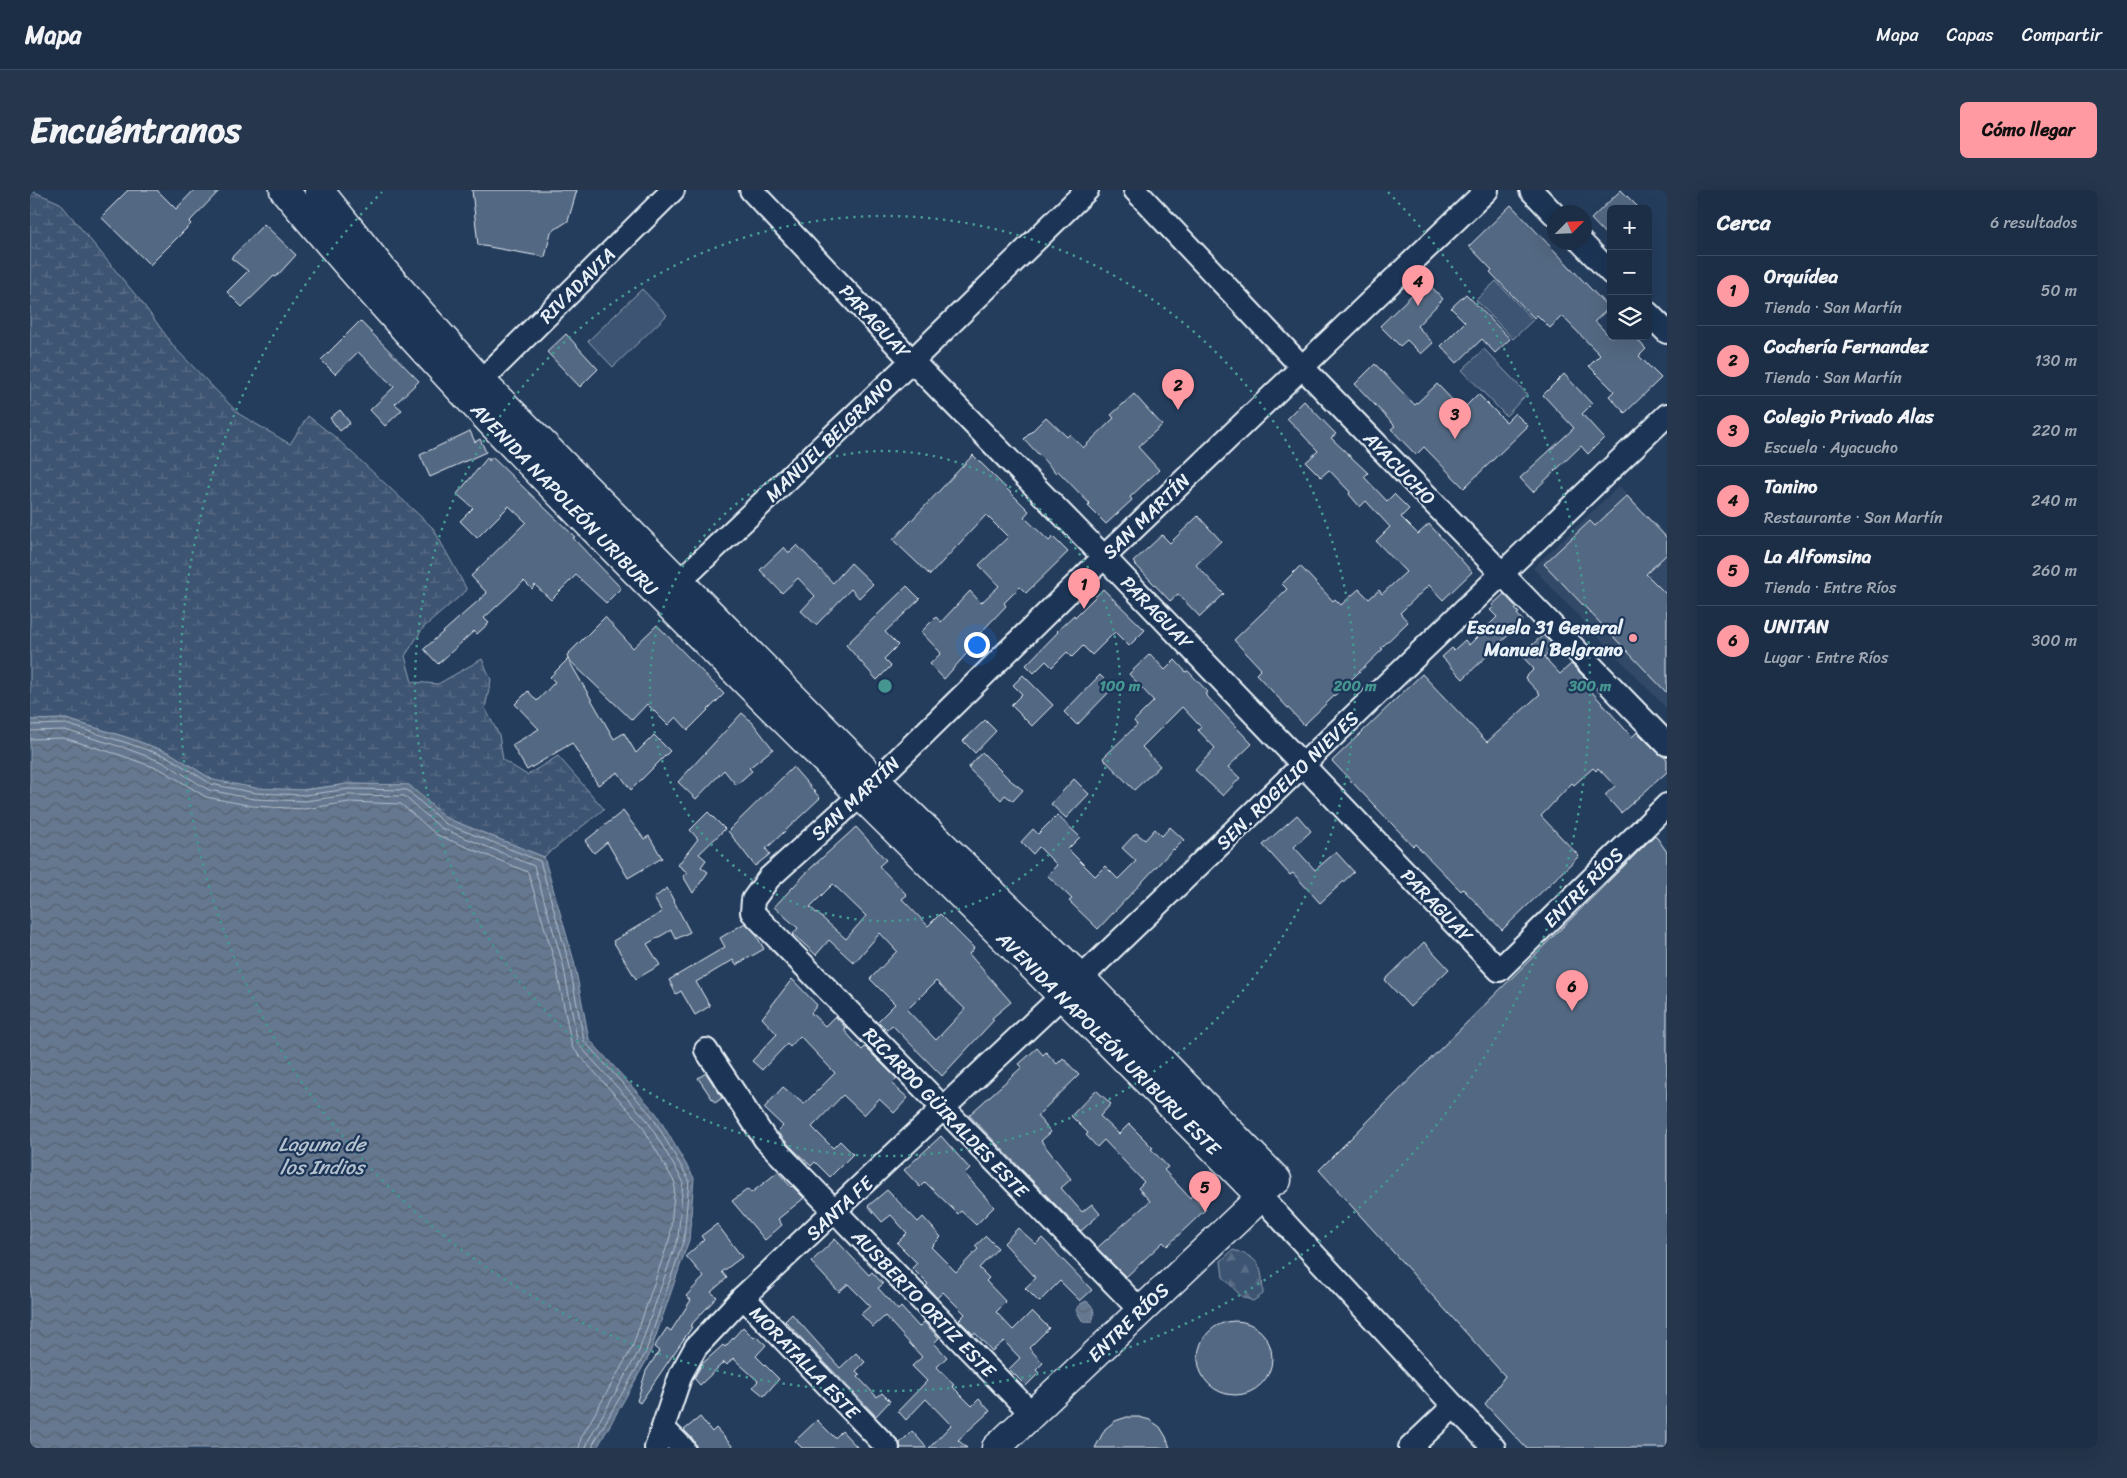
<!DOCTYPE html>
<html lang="es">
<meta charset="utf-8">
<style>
:root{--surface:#1c2e46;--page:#25364d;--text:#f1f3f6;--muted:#a0a8b3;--line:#3a4a5f;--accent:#ff9aa2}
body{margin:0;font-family:Sriracha,sans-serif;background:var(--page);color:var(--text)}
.controls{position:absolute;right:15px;top:15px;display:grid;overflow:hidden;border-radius:8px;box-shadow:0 5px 20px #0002}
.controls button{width:45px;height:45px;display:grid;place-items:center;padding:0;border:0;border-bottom:1px solid var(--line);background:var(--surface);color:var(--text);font:25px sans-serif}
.compass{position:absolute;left:1517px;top:15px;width:45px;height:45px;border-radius:50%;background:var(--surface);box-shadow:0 5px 20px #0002;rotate:66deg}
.you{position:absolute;left:946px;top:454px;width:18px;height:18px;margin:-12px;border:4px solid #fff;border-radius:50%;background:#1a73e8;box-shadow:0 0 0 8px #1a73e833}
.badge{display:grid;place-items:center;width:32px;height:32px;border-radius:50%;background:var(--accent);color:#111;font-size:16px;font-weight:700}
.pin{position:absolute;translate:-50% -41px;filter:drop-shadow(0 1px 2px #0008)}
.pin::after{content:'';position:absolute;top:26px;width:18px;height:15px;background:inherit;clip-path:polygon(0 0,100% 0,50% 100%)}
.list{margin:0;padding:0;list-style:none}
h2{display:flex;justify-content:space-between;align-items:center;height:65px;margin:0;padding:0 20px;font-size:21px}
h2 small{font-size:16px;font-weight:400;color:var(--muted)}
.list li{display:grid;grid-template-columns:32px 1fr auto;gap:15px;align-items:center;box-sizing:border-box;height:70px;padding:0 20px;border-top:1px solid var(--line)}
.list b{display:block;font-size:19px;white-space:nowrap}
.list p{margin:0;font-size:16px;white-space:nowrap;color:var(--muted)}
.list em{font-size:16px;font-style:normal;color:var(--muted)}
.icon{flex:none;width:28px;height:28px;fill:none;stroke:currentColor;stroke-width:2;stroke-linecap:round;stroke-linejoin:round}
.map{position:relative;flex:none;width:1637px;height:1258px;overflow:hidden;border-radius:8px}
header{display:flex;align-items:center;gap:30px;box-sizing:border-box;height:70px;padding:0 25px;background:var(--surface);border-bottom:1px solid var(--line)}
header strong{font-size:24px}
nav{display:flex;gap:28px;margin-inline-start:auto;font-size:18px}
.intro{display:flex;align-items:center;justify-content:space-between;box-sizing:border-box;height:120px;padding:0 30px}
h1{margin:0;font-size:35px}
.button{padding:12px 22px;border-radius:8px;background:var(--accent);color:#111;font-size:18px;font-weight:700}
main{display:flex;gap:30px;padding:0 30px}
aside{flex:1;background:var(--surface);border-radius:8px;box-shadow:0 5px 20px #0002}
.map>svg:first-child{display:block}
.built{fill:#334a68}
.forest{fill:url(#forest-firs);stroke:#93a2b5}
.wetland{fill:url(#wetland-marsh);stroke:#93a2b5}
.green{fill:#3e5472;stroke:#93a2b5}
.water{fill:url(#water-waves);stroke:#99a8ba}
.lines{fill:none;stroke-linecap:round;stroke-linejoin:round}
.shore{stroke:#b4c1ce;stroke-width:1}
.building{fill:#536782;stroke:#e8f1f8;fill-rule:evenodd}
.minor-casing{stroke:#e8f1f8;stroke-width:26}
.major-casing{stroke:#e8f1f8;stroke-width:31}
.minor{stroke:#1d3557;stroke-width:22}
.major{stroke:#1d3557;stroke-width:28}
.ring{fill:none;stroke:#459590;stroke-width:2.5;stroke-dasharray:2.5 5}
.poi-dot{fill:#ff9aa2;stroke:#1d3557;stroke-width:2}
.labels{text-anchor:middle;stroke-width:4.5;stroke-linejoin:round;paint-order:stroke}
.street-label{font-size:19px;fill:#e8f1f8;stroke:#1d3557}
.poi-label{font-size:19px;font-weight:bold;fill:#e8f1f8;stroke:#1d3557;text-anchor:end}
.water-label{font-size:20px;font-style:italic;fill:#b4c1ce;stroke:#1d3557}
.centre{fill:#459590;stroke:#1d3557;stroke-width:2.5}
.ring-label{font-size:15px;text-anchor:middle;font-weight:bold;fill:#459590;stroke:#1d3557;stroke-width:4.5;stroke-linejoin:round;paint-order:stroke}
</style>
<header>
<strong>Mapa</strong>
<nav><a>Mapa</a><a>Capas</a><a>Compartir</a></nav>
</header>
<div class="intro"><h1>Encuéntranos</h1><a class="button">Cómo llegar</a></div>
<main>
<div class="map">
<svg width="1637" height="1258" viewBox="0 0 1637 1258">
<defs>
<pattern id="forest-firs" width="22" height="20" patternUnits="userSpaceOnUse" patternTransform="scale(1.25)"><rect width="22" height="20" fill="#3e5472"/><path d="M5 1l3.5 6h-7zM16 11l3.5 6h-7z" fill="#5a6d87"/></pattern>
<pattern id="wetland-marsh" width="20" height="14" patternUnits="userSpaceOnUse" patternTransform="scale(1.25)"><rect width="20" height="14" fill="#3e5472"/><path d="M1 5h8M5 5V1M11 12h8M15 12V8" fill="none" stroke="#5a6d87"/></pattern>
<pattern id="water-waves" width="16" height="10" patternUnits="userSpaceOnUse" patternTransform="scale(1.25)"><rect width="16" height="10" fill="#657890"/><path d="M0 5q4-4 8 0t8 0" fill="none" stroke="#576270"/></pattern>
</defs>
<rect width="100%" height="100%" fill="#253d5d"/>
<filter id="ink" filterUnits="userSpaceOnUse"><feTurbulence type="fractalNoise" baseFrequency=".02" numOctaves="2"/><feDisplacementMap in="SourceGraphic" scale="10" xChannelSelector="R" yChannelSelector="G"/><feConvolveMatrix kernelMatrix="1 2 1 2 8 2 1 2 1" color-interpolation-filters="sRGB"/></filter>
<g filter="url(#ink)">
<path class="built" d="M1589,296L1637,346V519L1503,378Z"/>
<path class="forest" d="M1203,1060C1231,1068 1232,1077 1233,1104L1223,1111L1211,1106L1193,1087L1191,1071Z"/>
<path class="wetland" d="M0,0L30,13L113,114L145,158L209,224L260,254L278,226L305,247L403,338L437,400L393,438L375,466L382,492L408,494L452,469L461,490L455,518L469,545L473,570L497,585L528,566L574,619L514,667L416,628L379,595L318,594L223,606L183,590L140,563L96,547L36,529L0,530Z"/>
<g class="green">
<path d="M1466,91L1503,130L1483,149L1446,110Z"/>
<path d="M612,99L637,125L583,177L558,151Z"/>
<path d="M1454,159L1497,204L1476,226L1432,180Z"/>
</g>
<g class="water">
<path d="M36,529L96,547L140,563L183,590L226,598L275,600L318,594L379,595L416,628L514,667L544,771L559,849L626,923L664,988L659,1050L619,1166L567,1258H0V530Z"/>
<path d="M1056,1111C1065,1116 1065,1124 1062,1132H1053L1046,1120L1049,1115Z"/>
</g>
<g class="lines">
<g class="shore">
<path d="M0,535L36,534L94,552L138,567L181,594L225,603L275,605L319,599L377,600L414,633L510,671L539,773L554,851L622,926L659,990L654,1049L615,1164L563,1254V1258"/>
<path d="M0,541L35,540L92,557L135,573L179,600L224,609L275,611L319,605L374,606L411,638L504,676L533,774L548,854L617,930L653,991L648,1048L609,1161L558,1251L556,1258"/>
<path d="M0,549L34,548L90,565L132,580L176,607L223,616L275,619L319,612L371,614L407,645L498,682L526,776L542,857L611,934L645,993L640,1047L602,1158L551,1248L549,1258"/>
</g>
</g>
<g class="building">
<path d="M98,0H127L146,19L164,0H190L159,32L161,34L120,75L71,27Z"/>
<path d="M442,0H547L538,31L521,42L515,67L448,55Z"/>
<path d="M1591,0L1610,19H1581V50L1561,29Z"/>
<path d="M1481,15L1579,118L1565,131L1579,146H1604L1616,159L1609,166L1631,188L1595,223L1579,206L1584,201L1559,176L1570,165L1532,126L1520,138L1507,125L1504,128L1460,82L1462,80L1439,56Z"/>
<path d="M234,34L266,65L246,87L244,86L212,117L197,102L218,81L201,68Z"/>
<path d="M1396,91L1413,109L1387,136L1403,153L1391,164L1377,150L1370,156L1350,136Z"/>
<path d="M1436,104L1480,149L1465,163L1452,149L1427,173L1411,156L1435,132L1421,118Z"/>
<path d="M330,131L389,191L365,214L372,220L355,236L340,220L364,197L328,162L305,184L291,170Z"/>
<path d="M536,144L568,179L550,197L517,162Z"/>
<path d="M1345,174L1385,215L1407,194L1432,220L1448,204L1476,232L1485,223L1498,236L1434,298L1394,257L1386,265L1361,239L1365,236L1325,194Z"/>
<path d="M1534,184L1562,214L1552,224L1574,248L1558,264L1551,256L1503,302L1490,288L1544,238L1513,205Z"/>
<path d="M1104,204L1132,235L1108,257L1129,280L1100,307L1102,310L1076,334L1058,316L1060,314L1028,281L1026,283L994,249L1016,227L1037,247L1040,244L1053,258L1084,228L1081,225Z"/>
<path d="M1274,211L1306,244L1301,248L1338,283L1334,287L1357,311L1364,304L1379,319L1371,327L1388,344L1399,334L1442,382L1413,410L1399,395L1370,423L1378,432L1351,458L1353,459L1274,535L1226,484L1231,479L1204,450L1257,399L1252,394L1270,376L1303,411L1305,409L1311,415L1329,399L1339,409L1349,400L1352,404L1376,382L1346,351L1360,337L1336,311L1330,317L1319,304L1320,302L1299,280L1291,287L1276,272L1288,261L1257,228Z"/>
<path d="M310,220L320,233L310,241L300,228Z"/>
<path d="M440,241L445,252L450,249L456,262L400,287L390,265Z"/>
<path d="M943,265L999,321L994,327L1019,351L1023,347L1038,362L996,403L990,397L974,413L976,416L936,458L939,461L914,489L900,474L911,463L891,442L906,427L911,432L940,401L951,413L969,396L949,375L978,347L956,325L900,385L863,350Z"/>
<path d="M458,267L459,271L462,267L545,347L543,348L560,366L591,398L576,413L546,385L521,410L505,395L502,399L494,391L454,428L459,433L447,444L444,441L408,474L394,459L457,403L441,386L496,332L479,316L447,348L430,331L443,318L427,304Z"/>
<path d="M1597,306L1637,348V364L1616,384L1637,405V503L1514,374L1560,331L1565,336Z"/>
<path d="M1168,326L1191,351L1166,375L1194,404L1170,427L1148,404L1140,411L1103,372L1132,345L1140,353Z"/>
<path d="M767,355L803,393L821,373L843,394L829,408L821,399L786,435L771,421L785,406L768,388L752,403L730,380L754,357L759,363Z"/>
<path d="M877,396L890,409L855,442L868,455L854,469L861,476L847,490L816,455Z"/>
<path d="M1073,399L1115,440L1099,456L1085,442L1062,465L1053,456L1042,467L1037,462L1022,477L1016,471L1004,483L996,475L1028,442L1027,441L1044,425L1045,427Z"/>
<path d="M1474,404L1487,418L1485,419L1489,423L1487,424L1493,431L1433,489L1412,467L1422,458L1424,460L1435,450L1439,455L1467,427L1460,420L1464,417L1462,415Z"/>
<path d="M575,427L603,458L627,435L694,504L658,540L646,527L638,535L617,514L602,530L538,469L537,465Z"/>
<path d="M1513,445L1525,457L1514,467L1530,484L1541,474L1557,490L1554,493L1602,547L1607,542L1628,563L1637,569V582L1591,623L1575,605L1585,596L1568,578L1566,581L1563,578L1544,595L1542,593L1511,626L1549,666L1472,740L1433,699L1431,701L1385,654L1383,656L1302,571L1392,484L1457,552L1510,504L1495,488L1504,479L1491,465Z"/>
<path d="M1120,464L1135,480L1145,470L1156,482L1158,481L1178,502L1175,504L1222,554L1198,577L1210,588L1193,606L1165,580L1185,558L1168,540L1171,537L1152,517L1112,557L1130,576L1104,600L1073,568L1107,535L1104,531L1124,511L1099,484Z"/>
<path d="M538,469L584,549L594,543L606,563L624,545L640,561L601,600L588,582L568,595L542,553L497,580L482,555L509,539L485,514L498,501L507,511L525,492L520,487Z"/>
<path d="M993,485L1023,515L1002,536L981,515L992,504L983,495Z"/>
<path d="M1070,485L1083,498L1047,535L1034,522Z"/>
<path d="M712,523L722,532L743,559L719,578L722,581L706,595L694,580L666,609L648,592Z"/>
<path d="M955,530L966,541L945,563L933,551Z"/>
<path d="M952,562L980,590L993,600L983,611L975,605L971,610L938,578Z"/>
<path d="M763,577L790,608L736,659L740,664L725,676L698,641Z"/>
<path d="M1044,589L1059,604L1036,628L1021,614Z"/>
<path d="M593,621L614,649L619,646L632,668L598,688L577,652L564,663L555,651Z"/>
<path d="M678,622L695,639L669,664L676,670L671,677L678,682L663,703L653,686L658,683L648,675L668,649L660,640Z"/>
<path d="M1027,625L1050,647L1038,659L1065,686L1075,676L1088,689L1106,671L1092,658L1106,643L1115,650L1125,639L1132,646L1140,637L1154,650L1144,660L1143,659L1068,739L1039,711L1042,709L1017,685L1027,675L1009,657L1003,664L991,652L1003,639L1008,644Z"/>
<path d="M1267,625L1281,641L1264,657L1285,680L1306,662L1324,682L1290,713L1263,683L1260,685L1233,655Z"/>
<path d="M826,637L856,670L849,676L877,705L872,709L898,736L910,724L944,758L939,764L981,812L962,828L964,830L912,886L862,835L857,840L848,831L865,814L840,789L867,761L850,743L824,773L799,750L786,765L763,744L768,738L744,717L782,677ZM803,694L836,726L816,749L780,717ZM906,791L935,819L906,850L877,820Z"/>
<path d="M1625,645L1637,662V1258H1496L1455,1214L1475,1186L1289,980Z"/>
<path d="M637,698L660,742L646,749L641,740L617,754L630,775L606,789L583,751L632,722L624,708Z"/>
<path d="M715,733L725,743L734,759L706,775L703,770L666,792L680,816L665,825L651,801L646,804L639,790L695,757L690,748Z"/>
<path d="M1394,752L1419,779L1380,817L1355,790Z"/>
<path d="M762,789L787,815L781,823L795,836L805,826L816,838L814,840L832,860L835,857L867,889L862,894L878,908L864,923L849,909L834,925L813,905L782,937L803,958L810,951L823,964L800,987L785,972L781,976L763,959L747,942L753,936L734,918L753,897L774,914L805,883L770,846L760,857L757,854L732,880L722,871L747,844L732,828Z"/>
<path d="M1007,858L1013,865L1016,862L1027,874L1033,868L1049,885L1007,926L1021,942L1011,951L1041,989L1031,998L1052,1022L1062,1014L1070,1024L1051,1041L939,925L992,877L989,874Z"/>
<path d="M676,883L692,908L685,913L668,888Z"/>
<path d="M1066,900L1081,914L1070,926L1089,944L1099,934L1123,958L1121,959L1138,977L1134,980L1160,1008L1162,1005L1176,1019L1137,1056L1133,1052L1096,1087L1067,1058L1120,1011L1108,998L1114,992L1074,950L1067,957L1056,945L1058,943L1041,926Z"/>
<path d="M911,946L940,979L935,984L964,1017L946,1035L931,1021L928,1024L895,992L890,997L874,980Z"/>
<path d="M748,982L761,997L762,996L774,1008L748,1029L752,1035L735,1050L702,1011L718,999L721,1003Z"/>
<path d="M857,1000L888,1032L893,1027L911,1047L901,1057L926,1082L948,1059L945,1056L956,1046L968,1058L949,1078L959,1088L956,1091L976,1112L966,1122L983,1140L1002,1121L1019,1138L999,1158L1013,1173L1006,1180L1009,1183L996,1196L979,1179L990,1168L974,1151L962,1161L945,1143L943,1144L929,1130L935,1124L913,1102L907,1108L896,1096L898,1094L882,1078L887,1073L867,1053L877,1043L861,1025L852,1032L838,1016Z"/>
<path d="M687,1034L712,1067L692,1082L697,1088L681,1102L687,1107L660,1136L662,1137L610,1213L607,1211L616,1181L629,1161L624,1157L637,1138L641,1141L661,1110L656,1106L674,1087L656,1066L674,1050L671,1046Z"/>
<path d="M988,1038L1006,1054L1012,1048L1062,1100L1050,1111L1030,1091L1009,1112L995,1098L1006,1088L974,1053Z"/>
<path d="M805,1049L839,1085L842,1082L853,1094L848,1098L868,1120L871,1117L889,1137L894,1132L909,1148L904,1153L917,1167L907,1177L924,1195L922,1196L942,1216L949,1209L960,1221L928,1250L937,1258H899L921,1235L896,1209L876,1230L868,1221L897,1191L882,1176L892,1167L855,1126L843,1137L831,1124L840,1116L818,1094L809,1102L781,1072Z"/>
<path d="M762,1124L810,1178L826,1163L835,1172L826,1181L830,1185L828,1187L847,1207L852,1203L860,1211L846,1226L755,1131Z"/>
<circle cx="1205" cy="1168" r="37"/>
<path d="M713,1137L724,1148L726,1146L736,1155L726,1166L749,1189L734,1206L723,1197L728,1191L703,1168L697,1175L694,1172L670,1195L664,1188L672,1174L693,1155L695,1157Z"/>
<path d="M670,1227L682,1242L686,1238L704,1258H667L663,1249L654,1240Z"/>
<path d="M1097,1227H1109L1120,1230L1130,1237L1136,1247L1140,1258H1065L1075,1239L1085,1231Z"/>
<path d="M787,1230L805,1248L812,1241L828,1258H772L765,1251Z"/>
<path d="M882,1241L897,1258H871L870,1253Z"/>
</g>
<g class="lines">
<g class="minor-casing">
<g id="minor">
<path d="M721,0L882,171L1074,367L1469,780L1637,615"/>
<path d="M1105,0L1272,177L1637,554"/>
<path d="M1501,0L1524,24"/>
<path d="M1551,52L1581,83"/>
<path d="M1618,123L1637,142"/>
<path d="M451,191L643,0"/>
<path d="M648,393L882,171L1057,0"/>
<path d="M676,860L735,949L1002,1224"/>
<path d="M1242,995L1231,1007L1424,1216L1464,1258"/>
<path d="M713,1107L858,1258"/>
<path d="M1110,1120L722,722L723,710L739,688L846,591L1074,367L1457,0"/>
<path d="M634,1239L653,1258"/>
<path d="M626,1258L651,1184L666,1157L713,1107L1051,788L1637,225"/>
<path d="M1380,1258L1424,1216"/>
</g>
</g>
<g class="major-casing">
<g id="major">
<path d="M254,0C400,176 561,338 722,498C892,667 1064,835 1231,1007L966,1258"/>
<path d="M289,0L352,79L451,191L846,591L1051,788L1247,990"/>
</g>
</g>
<use href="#minor" class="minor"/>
<use href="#major" class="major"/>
</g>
</g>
<g class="ring">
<circle cx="855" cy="496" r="235"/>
<circle cx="855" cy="496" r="470"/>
<path d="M1358 2A705 705 0 1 1 352 2"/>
</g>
<circle class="poi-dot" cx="1603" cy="448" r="5"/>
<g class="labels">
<g class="street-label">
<text transform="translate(547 95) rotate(-45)" y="7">RIVADAVIA</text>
<text transform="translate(845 131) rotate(47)" y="7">PARAGUAY</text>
<text transform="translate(799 249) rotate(-44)" y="7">MANUEL BELGRANO</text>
<text transform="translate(1370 278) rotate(46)" y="7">AYACUCHO</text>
<text transform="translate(535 309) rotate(46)" y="7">AVENIDA NAPOLEÓN URIBURU</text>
<text transform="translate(1116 326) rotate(-44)" y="7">SAN MARTÍN</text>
<text transform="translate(1127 422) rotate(46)" y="7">PARAGUAY</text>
<text transform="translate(1257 590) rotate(-44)" y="7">SEN. ROGELIO NIEVES</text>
<text transform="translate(825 608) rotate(-43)" y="7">SAN MARTÍN</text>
<text transform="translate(1553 697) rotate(-45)" y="7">ENTRE RÍOS</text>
<text transform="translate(1407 715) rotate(46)" y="7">PARAGUAY</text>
<text transform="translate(1079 853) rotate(45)" y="7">AVENIDA NAPOLEÓN URIBURU ESTE</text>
<text transform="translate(916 922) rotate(46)" y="7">RICARDO GÜIRALDES ESTE</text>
<text transform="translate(809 1018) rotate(-43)" y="7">SANTA FE</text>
<text transform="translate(894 1113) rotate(46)" y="7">AUSBERTO ORTIZ ESTE</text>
<text transform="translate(1098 1132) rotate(-44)" y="7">ENTRE RÍOS</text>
<text transform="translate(775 1172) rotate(46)" y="7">MORATALLA ESTE</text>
</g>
<g class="poi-label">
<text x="1593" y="444">Escuela 31 General<tspan x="1593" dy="22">Manuel Belgrano</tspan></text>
</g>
<g class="water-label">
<text x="292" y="961">Laguna de<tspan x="292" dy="23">los Indios</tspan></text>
</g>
</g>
<circle cx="855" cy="496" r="8" class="centre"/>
<g class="ring-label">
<text x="1090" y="501">100 m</text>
<text x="1325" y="501">200 m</text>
<text x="1560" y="501">300 m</text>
</g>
</svg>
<div class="controls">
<button>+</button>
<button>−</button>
<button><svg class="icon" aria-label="layers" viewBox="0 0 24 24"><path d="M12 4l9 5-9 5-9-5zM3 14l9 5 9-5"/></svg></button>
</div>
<svg class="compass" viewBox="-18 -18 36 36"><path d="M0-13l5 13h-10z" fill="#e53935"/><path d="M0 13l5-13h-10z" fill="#a0a8b3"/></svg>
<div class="you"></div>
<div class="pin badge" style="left:1054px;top:419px">1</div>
<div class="pin badge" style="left:1148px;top:220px">2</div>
<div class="pin badge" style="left:1425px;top:249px">3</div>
<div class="pin badge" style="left:1388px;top:116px">4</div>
<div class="pin badge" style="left:1175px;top:1022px">5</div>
<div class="pin badge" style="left:1542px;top:821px">6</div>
</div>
<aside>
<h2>Cerca<small>6 resultados</small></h2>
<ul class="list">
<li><span class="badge">1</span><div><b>Orquídea</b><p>Tienda · San Martín</p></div><em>50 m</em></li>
<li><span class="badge">2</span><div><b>Cochería Fernandez</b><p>Tienda · San Martín</p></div><em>130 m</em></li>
<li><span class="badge">3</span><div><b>Colegio Privado Alas</b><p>Escuela · Ayacucho</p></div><em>220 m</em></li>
<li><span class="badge">4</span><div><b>Tanino</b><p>Restaurante · San Martín</p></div><em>240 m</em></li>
<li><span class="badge">5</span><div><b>La Alfomsina</b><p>Tienda · Entre Ríos</p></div><em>260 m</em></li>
<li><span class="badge">6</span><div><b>UNITAN</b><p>Lugar · Entre Ríos</p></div><em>300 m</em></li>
</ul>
</aside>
</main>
